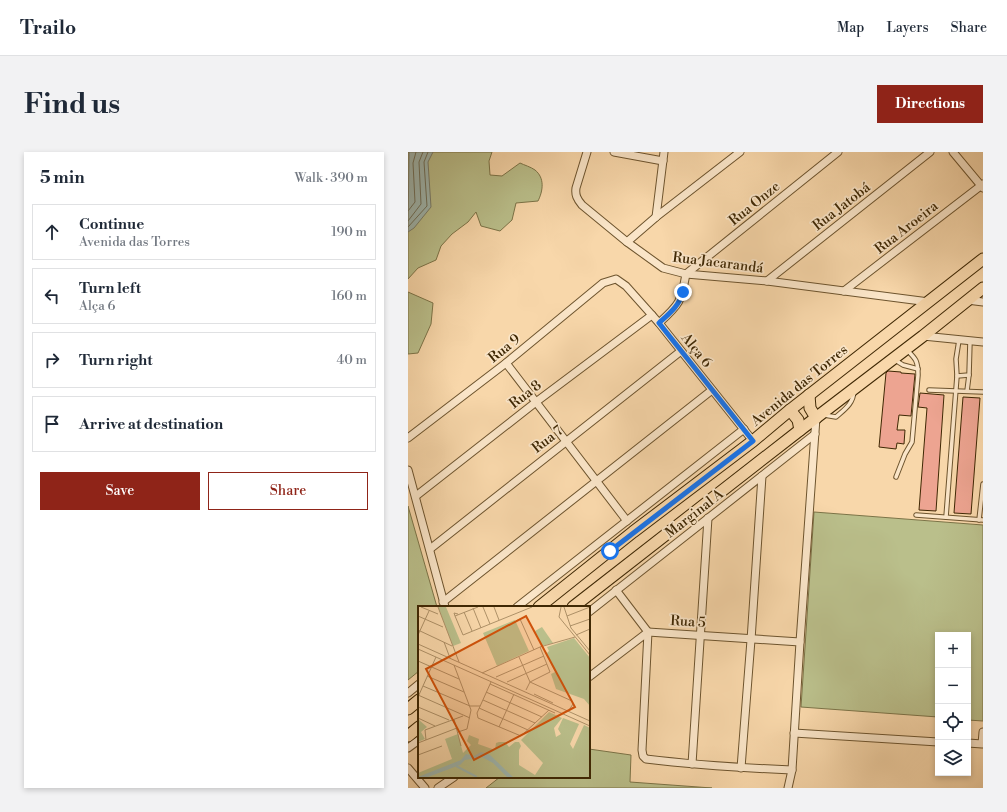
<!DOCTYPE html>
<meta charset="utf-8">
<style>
:root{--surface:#fff;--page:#f2f2f3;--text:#1f2937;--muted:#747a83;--line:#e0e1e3;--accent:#8f2418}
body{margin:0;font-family:"Libre Bodoni",serif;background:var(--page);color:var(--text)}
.controls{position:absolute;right:12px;bottom:12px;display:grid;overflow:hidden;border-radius:0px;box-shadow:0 2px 6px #0003}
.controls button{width:36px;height:36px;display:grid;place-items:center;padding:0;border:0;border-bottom:1px solid var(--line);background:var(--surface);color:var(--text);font:20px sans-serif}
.stop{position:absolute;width:12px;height:12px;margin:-9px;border:3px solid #1a73e8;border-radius:50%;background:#fff}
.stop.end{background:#1a73e8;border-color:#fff;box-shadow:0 1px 4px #0008}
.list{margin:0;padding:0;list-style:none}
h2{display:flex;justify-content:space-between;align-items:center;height:52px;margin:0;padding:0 16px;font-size:17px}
h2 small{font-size:13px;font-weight:400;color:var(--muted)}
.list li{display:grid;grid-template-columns:26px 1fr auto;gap:12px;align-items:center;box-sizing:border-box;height:56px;margin:0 8px 8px;padding:0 8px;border:1px solid var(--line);border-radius:0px}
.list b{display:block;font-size:15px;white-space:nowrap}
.list p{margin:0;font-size:13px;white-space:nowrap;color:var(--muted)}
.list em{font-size:13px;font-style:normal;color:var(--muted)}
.actions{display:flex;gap:8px;padding:12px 16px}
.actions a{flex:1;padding:9px 0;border:1px solid var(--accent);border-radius:0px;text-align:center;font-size:14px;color:var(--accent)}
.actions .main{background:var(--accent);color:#fff}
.icon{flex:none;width:22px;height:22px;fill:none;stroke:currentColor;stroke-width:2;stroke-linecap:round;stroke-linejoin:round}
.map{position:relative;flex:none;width:575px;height:636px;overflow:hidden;border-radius:0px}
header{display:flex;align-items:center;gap:24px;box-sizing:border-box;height:56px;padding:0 20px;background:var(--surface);border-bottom:1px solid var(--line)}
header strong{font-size:19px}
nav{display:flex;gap:22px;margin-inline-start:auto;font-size:14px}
.intro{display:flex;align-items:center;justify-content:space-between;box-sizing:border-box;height:96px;padding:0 24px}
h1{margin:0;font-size:28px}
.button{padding:10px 18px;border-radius:0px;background:var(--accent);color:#fff;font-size:14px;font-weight:700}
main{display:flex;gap:24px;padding:0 24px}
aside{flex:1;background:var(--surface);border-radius:0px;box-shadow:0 2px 6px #0003}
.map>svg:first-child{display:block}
.green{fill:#babf8b;stroke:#7c7448}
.water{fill:#9fb8b1;stroke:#797e6c}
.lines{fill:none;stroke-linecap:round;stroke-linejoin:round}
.shore{stroke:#6f705a;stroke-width:1}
.building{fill:#eda491;stroke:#3f2804}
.service-casing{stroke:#6d542e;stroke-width:5.5}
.minor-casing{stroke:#6d542e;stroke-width:9}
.primary-casing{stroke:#3f2804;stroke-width:13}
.service{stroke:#fae5c8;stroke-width:3.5}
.minor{stroke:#fae5c8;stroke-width:7}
.primary{stroke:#f8d7aa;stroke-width:11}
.route{stroke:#1a73e8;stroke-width:5}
.labels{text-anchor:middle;stroke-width:3.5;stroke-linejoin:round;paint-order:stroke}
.street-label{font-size:14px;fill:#3f2804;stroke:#fae5c8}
.inset-river{fill:none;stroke:#9fb8b1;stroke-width:2}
.inset-road{fill:none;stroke:#ae9168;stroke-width:1}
.view{fill:#cf520b;fill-opacity:0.15;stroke:#cf520b;stroke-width:2}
.inset-edge{fill:none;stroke:#3f2804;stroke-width:2}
</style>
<header>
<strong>Trailo</strong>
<nav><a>Map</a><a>Layers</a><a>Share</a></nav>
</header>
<div class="intro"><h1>Find us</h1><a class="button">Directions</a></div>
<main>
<aside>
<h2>5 min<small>Walk · 390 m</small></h2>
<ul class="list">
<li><svg class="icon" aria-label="ahead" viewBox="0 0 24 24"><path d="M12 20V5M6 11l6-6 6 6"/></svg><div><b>Continue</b><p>Avenida das Torres</p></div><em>190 m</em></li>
<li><svg class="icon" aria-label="left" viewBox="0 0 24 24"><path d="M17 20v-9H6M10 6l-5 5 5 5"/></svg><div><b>Turn left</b><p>Alça 6</p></div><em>160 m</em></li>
<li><svg class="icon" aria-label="right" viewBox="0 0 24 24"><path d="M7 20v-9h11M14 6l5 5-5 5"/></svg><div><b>Turn right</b></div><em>40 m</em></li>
<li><svg class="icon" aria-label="arrive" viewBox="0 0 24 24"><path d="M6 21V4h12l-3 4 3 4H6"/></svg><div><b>Arrive at destination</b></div></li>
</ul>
<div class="actions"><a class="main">Save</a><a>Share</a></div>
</aside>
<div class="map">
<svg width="575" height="636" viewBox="0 0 575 636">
<rect width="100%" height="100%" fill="#f8d7aa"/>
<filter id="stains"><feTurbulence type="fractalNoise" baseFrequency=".005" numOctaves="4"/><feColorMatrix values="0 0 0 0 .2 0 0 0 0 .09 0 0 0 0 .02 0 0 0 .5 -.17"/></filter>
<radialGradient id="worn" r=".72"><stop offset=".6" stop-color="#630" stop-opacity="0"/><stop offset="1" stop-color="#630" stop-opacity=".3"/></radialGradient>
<g class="green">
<path d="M0,0H84L81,9L82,23L94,24L112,11C116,13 123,15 127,18C137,26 135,39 130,49L108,51L104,68L92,79L73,74L68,60L60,70L44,82L33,94L28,108L10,116L0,127Z"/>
<path d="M0,140L25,151L23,172L10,201L0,202Z"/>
<path d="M0,354L29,455H11V519L0,528Z"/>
<path d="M406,360L575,373V569L560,568V483H530V565L393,555Z"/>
<path d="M181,597L223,603L222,630L304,636H78L92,625H181Z"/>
</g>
<path class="water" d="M1,0H25L20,10L23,55L6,76L0,80Z"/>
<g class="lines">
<g class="shore">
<path d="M0,59L7,50L5,11L8,0"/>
<path d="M0,69L13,52L11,10L15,0"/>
<path d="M0,75L19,54L16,10L20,0"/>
</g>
</g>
<g class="building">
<path d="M480,219L493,220V221L507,222L503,264L491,263L489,278H497L496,292L489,291L488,297L471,295L478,221Z"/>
<path d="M512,241L536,243L528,359L511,358L519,256L510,255Z"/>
<path d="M555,245L572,246L563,362L546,361Z"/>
</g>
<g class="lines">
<g class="service-casing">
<g id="service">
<path d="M551,188L548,207L549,224L561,223L562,189"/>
<path d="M487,208L495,213L510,217"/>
<path d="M521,238L575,240"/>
<path d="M559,239L561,223"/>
<path d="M416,263L428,265C437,257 445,252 446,239"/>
<path d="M488,325L497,302L504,290L510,223C510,209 508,207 499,198"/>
<path d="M508,363L575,368"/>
<path d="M538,365L549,224"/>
<path d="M571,368L575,332"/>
</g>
</g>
<g class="minor-casing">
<g id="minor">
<path d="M179,0L168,36C167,43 169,47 174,53L219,90L255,116L278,122L359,129L521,150"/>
<path d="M206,0L255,9"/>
<path d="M545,0L575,36"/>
<path d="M248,65L256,0"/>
<path d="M219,90L248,65L332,0"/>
<path d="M359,129L522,0"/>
<path d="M436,139L575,32"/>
<path d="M559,148L575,150"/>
<path d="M251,171C272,152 273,150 278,122L430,0"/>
<path d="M515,184L575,190"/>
<path d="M98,211L219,369"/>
<path d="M0,286L98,211L195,131L208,127L218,134L251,171L345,289"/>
<path d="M0,318L37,455"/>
<path d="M8,344L128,250L244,163"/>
<path d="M22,397L273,199"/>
<path d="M208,438L240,480L234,598L235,604L238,607C287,613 335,616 384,618"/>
<path d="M35,450L304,238"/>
<path d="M109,455L336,277"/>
<path d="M181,460L407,282"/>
<path d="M181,525L240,480L392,490"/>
<path d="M0,541L11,532"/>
<path d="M386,581L530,590"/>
<path d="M560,591L574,592L575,580"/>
<path d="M0,596L11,588"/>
<path d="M284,612L300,366"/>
<path d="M0,616L17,636"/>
<path d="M333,616L343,488L354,324"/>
<path d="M30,636L46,625"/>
<path d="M380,636L384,618L392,490L408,266"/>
</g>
</g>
<g class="primary-casing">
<g id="primary">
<path d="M401,243L402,256L408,266"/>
<path d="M382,258L390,268L392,278"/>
<path d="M131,455L225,380L345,289L382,258L575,107"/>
<path d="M165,455L392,278L515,184L575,136"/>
<path d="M0,557L11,548"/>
<path d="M0,584L11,575"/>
</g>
</g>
<use href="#service" class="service"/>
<use href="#minor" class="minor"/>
<use href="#primary" class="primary"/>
</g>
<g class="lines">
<path class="route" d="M202,399L345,289L251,171C262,161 271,154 275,140"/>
</g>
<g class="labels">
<g class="street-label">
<text transform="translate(346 51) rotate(-39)" y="5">Rua Onze</text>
<text transform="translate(433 54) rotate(-38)" y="5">Rua Jatobá</text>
<text transform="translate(498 75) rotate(-38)" y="5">Rua Aroeira</text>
<text transform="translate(310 110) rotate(7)" y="5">Rua Jacarandá</text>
<text transform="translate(96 196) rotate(-39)" y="5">Rua 9</text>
<text transform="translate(289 198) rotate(51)" y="5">Alça 6</text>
<text transform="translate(391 233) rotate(-39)" y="5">Avenida das Torres</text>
<text transform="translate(117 242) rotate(-38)" y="5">Rua 8</text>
<text transform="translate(139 287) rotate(-38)" y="5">Rua 7</text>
<text transform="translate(286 361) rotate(-38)" y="5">Marginal A</text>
<text transform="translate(280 469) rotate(3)" y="5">Rua 5</text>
</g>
</g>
<g transform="translate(10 454)">
<rect width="172" height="172" fill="#f8d7aa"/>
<path d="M20,1H28L43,37L35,40ZM97,14L111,45L79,60L65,27ZM124,21L135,37L124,40L117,25ZM156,32L172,52V100L166,93L138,83L133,68L137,66L128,48L131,45L129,41ZM131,106L144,112L136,122L138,131L143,128L140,123L145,112L161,118L152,138L155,143L166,119L172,122V171H0V167L34,153L27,133L40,128L45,147L53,139L49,135L51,129L61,133L60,138L77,144L78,137L81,136H87L91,141L97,136H101L103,140L101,144V159L117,169L125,157L103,134ZM0,113L9,121L3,126L7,133L0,136Z" fill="#babf8b"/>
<path d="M63,146L72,149L95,171H89L75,157L64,151L47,154L42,159L10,171H0L43,154L48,148L56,150Z" fill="#9fb8b1"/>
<path class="inset-river" d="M38,160L59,171"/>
<path class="inset-road" d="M3,1L20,8M20,1L41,56M65,1L72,18M76,1L81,14M143,1L141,11L172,49M146,1L153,22L172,45M55,2L63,22M46,6L54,25M40,8L36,7L37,10L60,1M0,10L25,21M37,10L45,29L114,1M149,10L172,1M98,15L102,13L116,44M152,20L172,13M0,24L34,40M0,29L11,5M158,29L172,23M26,36L32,52M0,38L172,115M0,43L172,120M101,51L112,76L154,95L155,98L151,104M0,55L41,73M36,59L53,104L49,123L40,126M64,67L122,41L157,31M9,70L46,86M78,71L126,50M73,76L59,107L60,112L103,130L131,104M89,76L129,58M72,78L137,107M5,80L52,100H62M108,84L112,76L132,66L122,41M68,86L124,111M116,88L135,97M0,89L52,112M0,91L18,51M65,94L117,117M0,101L31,114M61,102L110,124M0,112L17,120M36,113L43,140M81,121L96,88M8,134L7,124L45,110M0,137L39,122M0,149L24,140"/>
<path class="view" d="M108,10L157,101L56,154L8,63Z"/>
<rect width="172" height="172" class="inset-edge"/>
</g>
<rect width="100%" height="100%" filter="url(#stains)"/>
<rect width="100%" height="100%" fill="url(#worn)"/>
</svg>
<div class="controls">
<button>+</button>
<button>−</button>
<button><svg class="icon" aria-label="locate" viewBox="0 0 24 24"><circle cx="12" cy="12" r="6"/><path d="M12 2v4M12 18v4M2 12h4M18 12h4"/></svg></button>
<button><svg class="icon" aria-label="layers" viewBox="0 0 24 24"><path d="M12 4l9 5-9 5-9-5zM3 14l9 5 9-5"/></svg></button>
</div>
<div class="stop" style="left:202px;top:399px"></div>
<div class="stop end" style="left:275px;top:140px"></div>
</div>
</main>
